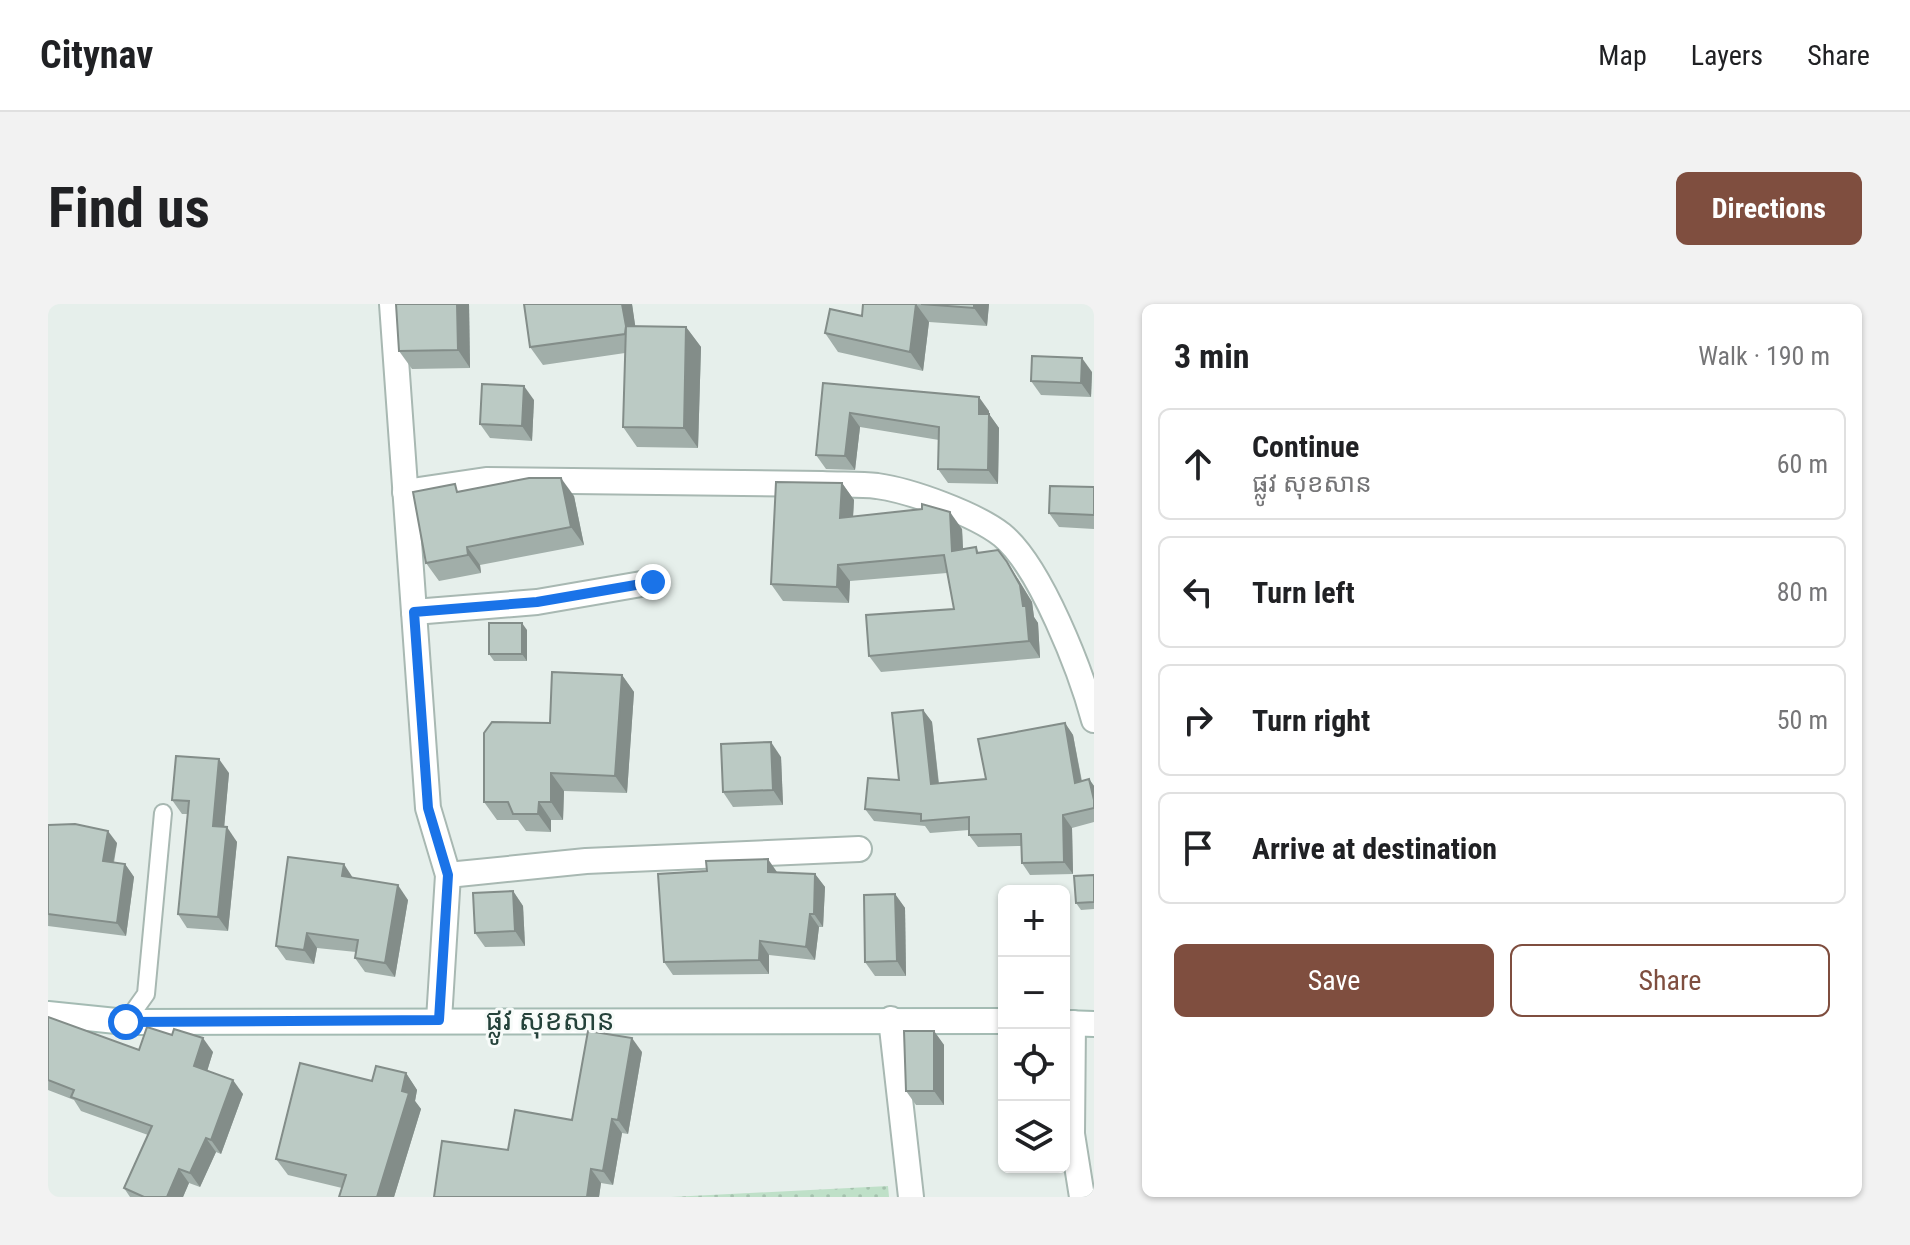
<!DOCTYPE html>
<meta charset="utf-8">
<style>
:root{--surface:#fff;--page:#f2f2f2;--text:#202124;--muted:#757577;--line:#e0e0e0;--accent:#7f4e3f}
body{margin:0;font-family:"Roboto Condensed","Noto Sans Khmer",sans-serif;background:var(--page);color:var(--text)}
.controls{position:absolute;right:24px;bottom:24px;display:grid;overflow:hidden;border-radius:12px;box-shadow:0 2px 6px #0004}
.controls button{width:72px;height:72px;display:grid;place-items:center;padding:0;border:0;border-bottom:2px solid var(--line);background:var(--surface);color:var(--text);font:40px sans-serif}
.stop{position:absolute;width:24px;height:24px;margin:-18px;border:6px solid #1a73e8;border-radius:50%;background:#fff}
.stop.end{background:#1a73e8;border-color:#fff;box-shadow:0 2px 8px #0008}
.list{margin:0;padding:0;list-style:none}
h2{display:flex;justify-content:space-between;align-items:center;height:104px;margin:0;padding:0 32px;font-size:34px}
h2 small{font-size:26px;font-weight:400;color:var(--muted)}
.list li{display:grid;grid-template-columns:52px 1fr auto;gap:24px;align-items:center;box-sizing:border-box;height:112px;margin:0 16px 16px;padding:0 16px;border:2px solid var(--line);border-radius:12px}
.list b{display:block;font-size:30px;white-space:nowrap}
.list p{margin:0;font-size:26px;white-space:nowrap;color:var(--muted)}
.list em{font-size:26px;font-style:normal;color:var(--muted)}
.actions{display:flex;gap:16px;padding:24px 32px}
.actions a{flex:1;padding:18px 0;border:2px solid var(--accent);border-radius:12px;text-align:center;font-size:28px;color:var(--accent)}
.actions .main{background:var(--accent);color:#fff}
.icon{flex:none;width:44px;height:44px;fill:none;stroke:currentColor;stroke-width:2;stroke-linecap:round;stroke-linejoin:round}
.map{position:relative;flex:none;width:1046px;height:893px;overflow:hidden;border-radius:12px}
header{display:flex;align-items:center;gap:48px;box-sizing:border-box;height:112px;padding:0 40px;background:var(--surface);border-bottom:2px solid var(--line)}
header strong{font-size:38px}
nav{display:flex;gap:44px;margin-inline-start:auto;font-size:28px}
.intro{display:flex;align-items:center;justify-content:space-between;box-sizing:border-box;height:192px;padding:0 48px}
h1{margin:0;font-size:56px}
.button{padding:20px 36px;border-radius:12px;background:var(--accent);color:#fff;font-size:28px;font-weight:700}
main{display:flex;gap:48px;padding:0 48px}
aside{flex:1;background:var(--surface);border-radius:12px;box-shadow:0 2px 6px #0004}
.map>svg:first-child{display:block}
.green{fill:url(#green-dots)}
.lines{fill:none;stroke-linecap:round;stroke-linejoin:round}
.lane-casing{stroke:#a8b8b2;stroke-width:20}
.street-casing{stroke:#a8b8b2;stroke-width:28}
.secondary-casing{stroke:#a4bbb3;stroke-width:28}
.lane{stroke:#fff;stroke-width:16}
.street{stroke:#fff;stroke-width:24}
.secondary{stroke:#fff;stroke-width:24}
.wall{fill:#a1aea9}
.shaded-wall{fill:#838d89}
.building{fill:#bbcac4;stroke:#838d89;stroke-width:2}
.route{stroke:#1a73e8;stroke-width:10}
.labels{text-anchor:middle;stroke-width:6;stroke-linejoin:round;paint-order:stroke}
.street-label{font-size:28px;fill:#24423a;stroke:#f7fbf9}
</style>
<header>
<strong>Citynav</strong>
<nav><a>Map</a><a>Layers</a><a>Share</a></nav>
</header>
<div class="intro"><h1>Find us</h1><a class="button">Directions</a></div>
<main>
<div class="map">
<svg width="1046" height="893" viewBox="0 0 1046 893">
<defs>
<pattern id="green-dots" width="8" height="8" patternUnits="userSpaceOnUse" patternTransform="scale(2)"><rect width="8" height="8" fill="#bfe0c8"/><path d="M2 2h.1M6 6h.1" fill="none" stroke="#a4c1ad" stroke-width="1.8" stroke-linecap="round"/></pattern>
</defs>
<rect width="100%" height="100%" fill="#e6efeb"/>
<path class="green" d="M840,882L841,893H623Z"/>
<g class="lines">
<g class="lane-casing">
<path id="lane" d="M78,718L98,690L115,509"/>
</g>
<g class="street-casing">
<g id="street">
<path d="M344,0L380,504L400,571L391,716"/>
<path d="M357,188L438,176L774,180C792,181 812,180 829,182C864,187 927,210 954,231C993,263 1033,368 1046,416"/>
<path d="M366,308L489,298L605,278"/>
<path d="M400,571L538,557L811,545"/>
<path d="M843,715L863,893"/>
<path d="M1025,719L1024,830L1034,893"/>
</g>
</g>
<g class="secondary-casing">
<g id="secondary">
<path d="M0,710L78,718L956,717"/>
<path d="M1016,719L1046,720"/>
</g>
</g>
<use href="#lane" class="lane"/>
<use href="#street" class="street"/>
<use href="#secondary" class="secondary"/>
</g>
<g class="wall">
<path d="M348,0H421L422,64L364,65L351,47Z"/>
<path d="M455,0H584L587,22L638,23L653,43L650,144L589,143L575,123L577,49L495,61L482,43L476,0Z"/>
<path d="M815,0H941L939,22L881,18L875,67L790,48L777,29L814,12Z"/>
<path d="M1044,68L1043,93L993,91L983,77Z"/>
<path d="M775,79L941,107V110L951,124L950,180L900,179L890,165L891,136L812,123L807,166L778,165L768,151Z"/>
<path d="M486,96L484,137L442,134L432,120Z"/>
<path d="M794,179L806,196L805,212L914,225L915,246L928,243L931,249L970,275L984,298L986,313L990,319L992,354L833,368L821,352L906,305L899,269L802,277L801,299L735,297L723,280Z"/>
<path d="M1046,183V225L1011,223L1001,209Z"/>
<path d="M412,187L526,192L536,241L432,261L433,269L391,277L378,259Z"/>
<path d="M479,326V357H446L441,350Z"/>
<path d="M574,371L586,388L579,489L516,487L515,516H503V528L478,527L470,516H449L436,498L502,419Z"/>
<path d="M875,406L884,418L891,479L938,475L1017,419L1025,431L1034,477L1041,475L1046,482V518L1024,524L1025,570L982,571L974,559L973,542L930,543L921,531V526L882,529L877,522L826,517L817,505L851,476Z"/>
<path d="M733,453L735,501L685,503L675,488Z"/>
<path d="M181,469L176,523L189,538L180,627L139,624L130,610L140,510H134L124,496Z"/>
<path d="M0,521L69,539L66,559L77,560L86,573L78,632L0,622Z"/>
<path d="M729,569L767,570L777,583L775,623H771L767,656L721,651V670L625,671L616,658Z"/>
<path d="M1046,571V605L1033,606L1028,599Z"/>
<path d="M305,574L360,596L347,673L317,668L307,654L308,648L269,644L266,660L238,656L228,642Z"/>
<path d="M465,587L475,602L477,642L437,643L427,629Z"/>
<path d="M847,590L857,604L858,672H827L817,658Z"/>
<path d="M0,713L91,746L124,731L165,748L159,767L195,790L173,850L168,848L152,883L141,879L135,893H82L76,884L100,831L33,807L26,796L0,786Z"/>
<path d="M886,727L896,741V801H868L858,787Z"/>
<path d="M594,748L580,830L574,829L565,881L553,879L551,893H386L460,846L524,816Z"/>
<path d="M358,769L369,786L367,797L373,805L346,893H291L294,884L240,871L228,855L324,777Z"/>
</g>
<g class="shaded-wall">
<path d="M409,0H421L422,64L410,46Z"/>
<path d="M574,0H584L591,47L579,29Z"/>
<path d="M868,0L881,18L875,67L862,48Z"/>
<path d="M926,0H941L939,22L926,4Z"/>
<path d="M638,23L653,43L650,144L636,124Z"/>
<path d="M1034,54L1044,68L1043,93L1033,79Z"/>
<path d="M476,82L486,96L484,137L474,122Z"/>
<path d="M931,93L941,107V111V110L951,124L950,180L940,166L931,110Z"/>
<path d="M802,109L812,123L807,166L797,152Z"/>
<path d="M513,174L526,192L536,241L523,223Z"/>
<path d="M794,179L806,196L804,231L792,214Z"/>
<path d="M902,208L914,225L916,264L904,247Z"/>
<path d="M419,243L432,261L433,269L420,251Z"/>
<path d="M959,258L970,275L984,298L986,313L990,319L992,354L981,337L975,302Z"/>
<path d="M790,261L802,277L801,299L789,283Z"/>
<path d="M474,319L479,326V357L474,350Z"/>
<path d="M574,371L586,388L579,489L567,472Z"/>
<path d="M875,406L884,418L892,493L883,480Z"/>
<path d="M1017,419L1025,431L1036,491L1027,479Z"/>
<path d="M723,438L733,453L735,501L725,486Z"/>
<path d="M171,455L181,469L175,536L165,522Z"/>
<path d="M503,469L516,487L515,516L503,498Z"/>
<path d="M1041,475L1046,482V496Z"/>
<path d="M491,498L503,516V528L490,510Z"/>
<path d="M1015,511L1024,524L1025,570L1016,558Z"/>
<path d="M179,523L189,538L180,627L170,613Z"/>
<path d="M60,527L69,539L63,570L55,557Z"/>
<path d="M720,555L729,568V582L720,568Z"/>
<path d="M77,560L86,573L78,632L69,619Z"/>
<path d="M296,560L305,574L294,572Z"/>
<path d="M767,570L777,583L775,623L766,610Z"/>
<path d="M350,581L360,596L347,673L337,659Z"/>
<path d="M465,587L475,602L477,642L467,627Z"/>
<path d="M847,590L857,604L858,672L849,657Z"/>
<path d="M762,610L771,623L767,656L758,643Z"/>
<path d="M259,629L269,644L266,660L256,646Z"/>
<path d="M712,637L721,651V670L711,656Z"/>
<path d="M886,727L896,741V801L886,787Z"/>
<path d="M155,734L165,748L156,777L146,762Z"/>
<path d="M584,734L594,748L580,830L570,816Z"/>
<path d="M358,769L369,786L367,797L373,805L346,893H329Z"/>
<path d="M185,776L195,790L173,850L163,836Z"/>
<path d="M564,815L574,829L565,881L555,867Z"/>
<path d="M158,834L168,848L152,883L142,869Z"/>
<path d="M131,865L141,879L135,893H119Z"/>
<path d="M543,865L553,879L551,893H539Z"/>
</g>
<g class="building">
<path d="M348,0H409L410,46L351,47Z"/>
<path d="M476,0H574L578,22L577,30L482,43Z"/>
<path d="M815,0H868L862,48L777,29L782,5L814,12Z"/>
<path d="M873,0H926V4Z"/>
<path d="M578,22L638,23L636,124L575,123Z"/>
<path d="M984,52L1034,54L1033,79L983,77Z"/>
<path d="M775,79L931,93V110H941L940,166L890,165L891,123L802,109L797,152L768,151Z"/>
<path d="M434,80L476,82L474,122L432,120Z"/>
<path d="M481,174H513L523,223L419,243L420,251L378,259L365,188L407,180L409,188Z"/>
<path d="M728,178L794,179L792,214L874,205V200L902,208L904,247L928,243L929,249L950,246L959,258L972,281L975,302H978L981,337L821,352L818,311L906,305L896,251L790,261L789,283L723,280Z"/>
<path d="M1002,182L1046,183V211L1001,209Z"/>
<rect x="441" y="319" width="33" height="31"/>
<path d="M504,368L574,371L567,472L503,469V498H491L490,510H465L460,498H436V429L444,418L502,419Z"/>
<path d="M875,406L883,480L938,475L930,435L1017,419L1027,479L1041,475L1046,496V504L1015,511L1016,558L974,559L973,530L921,531V513L873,517V510L817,505L820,474L851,476L844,409Z"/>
<path d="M723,438L725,486L675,488L673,440Z"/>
<path d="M128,452L171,455L165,522L179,523L170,613L130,610L141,497L124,496Z"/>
<path d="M27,520L60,527L55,557L77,560L69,619L0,610V521Z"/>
<path d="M240,553L296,560L294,572L350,581L337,659L307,654L310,636L259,629L256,646L228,642Z"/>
<path d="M720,555V568L767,570L766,610H762L758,643L712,637L711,656L616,658L610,570L659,567L658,557Z"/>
<path d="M1046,571V598L1028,599L1026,572Z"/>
<path d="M465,587L467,627L427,629L425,589Z"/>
<path d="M847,590L849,657L817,658L816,591Z"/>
<path d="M0,713L91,746L99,723L124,731L126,725L155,734L146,762L185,776L163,836L158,834L142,869L131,865L119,893H96L76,884L104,822L23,793L26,786L0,776Z"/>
<path d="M540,727L584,734L570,816L564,815L555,867L543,865L539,893H386L394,837L460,846L467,806L524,816Z"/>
<path d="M856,727H886V787H858Z"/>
<path d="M252,759L324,777L328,762L358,769L354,787L361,789L329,893H291L298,871L228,855Z"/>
</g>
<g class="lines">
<path class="route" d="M78,718L391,716L400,571L380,504L366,308L489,298L605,278"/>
</g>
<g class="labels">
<g class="street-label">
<text x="502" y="726">ផ្លូវ សុខសាន</text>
</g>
</g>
</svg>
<div class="controls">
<button>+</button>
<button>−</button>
<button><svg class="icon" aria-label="locate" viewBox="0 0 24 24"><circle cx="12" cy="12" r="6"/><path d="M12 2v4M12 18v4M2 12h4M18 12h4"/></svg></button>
<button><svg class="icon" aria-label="layers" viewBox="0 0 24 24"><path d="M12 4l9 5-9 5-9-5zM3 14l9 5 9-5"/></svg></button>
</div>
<div class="stop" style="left:78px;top:718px"></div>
<div class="stop end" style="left:605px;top:278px"></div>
</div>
<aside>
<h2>3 min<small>Walk · 190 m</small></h2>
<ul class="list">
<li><svg class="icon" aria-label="ahead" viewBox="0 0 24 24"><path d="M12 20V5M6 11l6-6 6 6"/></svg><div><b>Continue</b><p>ផ្លូវ សុខសាន</p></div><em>60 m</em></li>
<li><svg class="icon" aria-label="left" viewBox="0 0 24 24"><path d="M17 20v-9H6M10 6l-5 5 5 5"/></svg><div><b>Turn left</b></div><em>80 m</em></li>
<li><svg class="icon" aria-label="right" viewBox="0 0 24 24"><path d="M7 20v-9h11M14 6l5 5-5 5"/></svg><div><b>Turn right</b></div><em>50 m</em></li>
<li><svg class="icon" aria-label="arrive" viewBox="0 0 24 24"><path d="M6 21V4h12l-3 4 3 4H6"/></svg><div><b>Arrive at destination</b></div></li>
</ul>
<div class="actions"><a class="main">Save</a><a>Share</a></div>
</aside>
</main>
